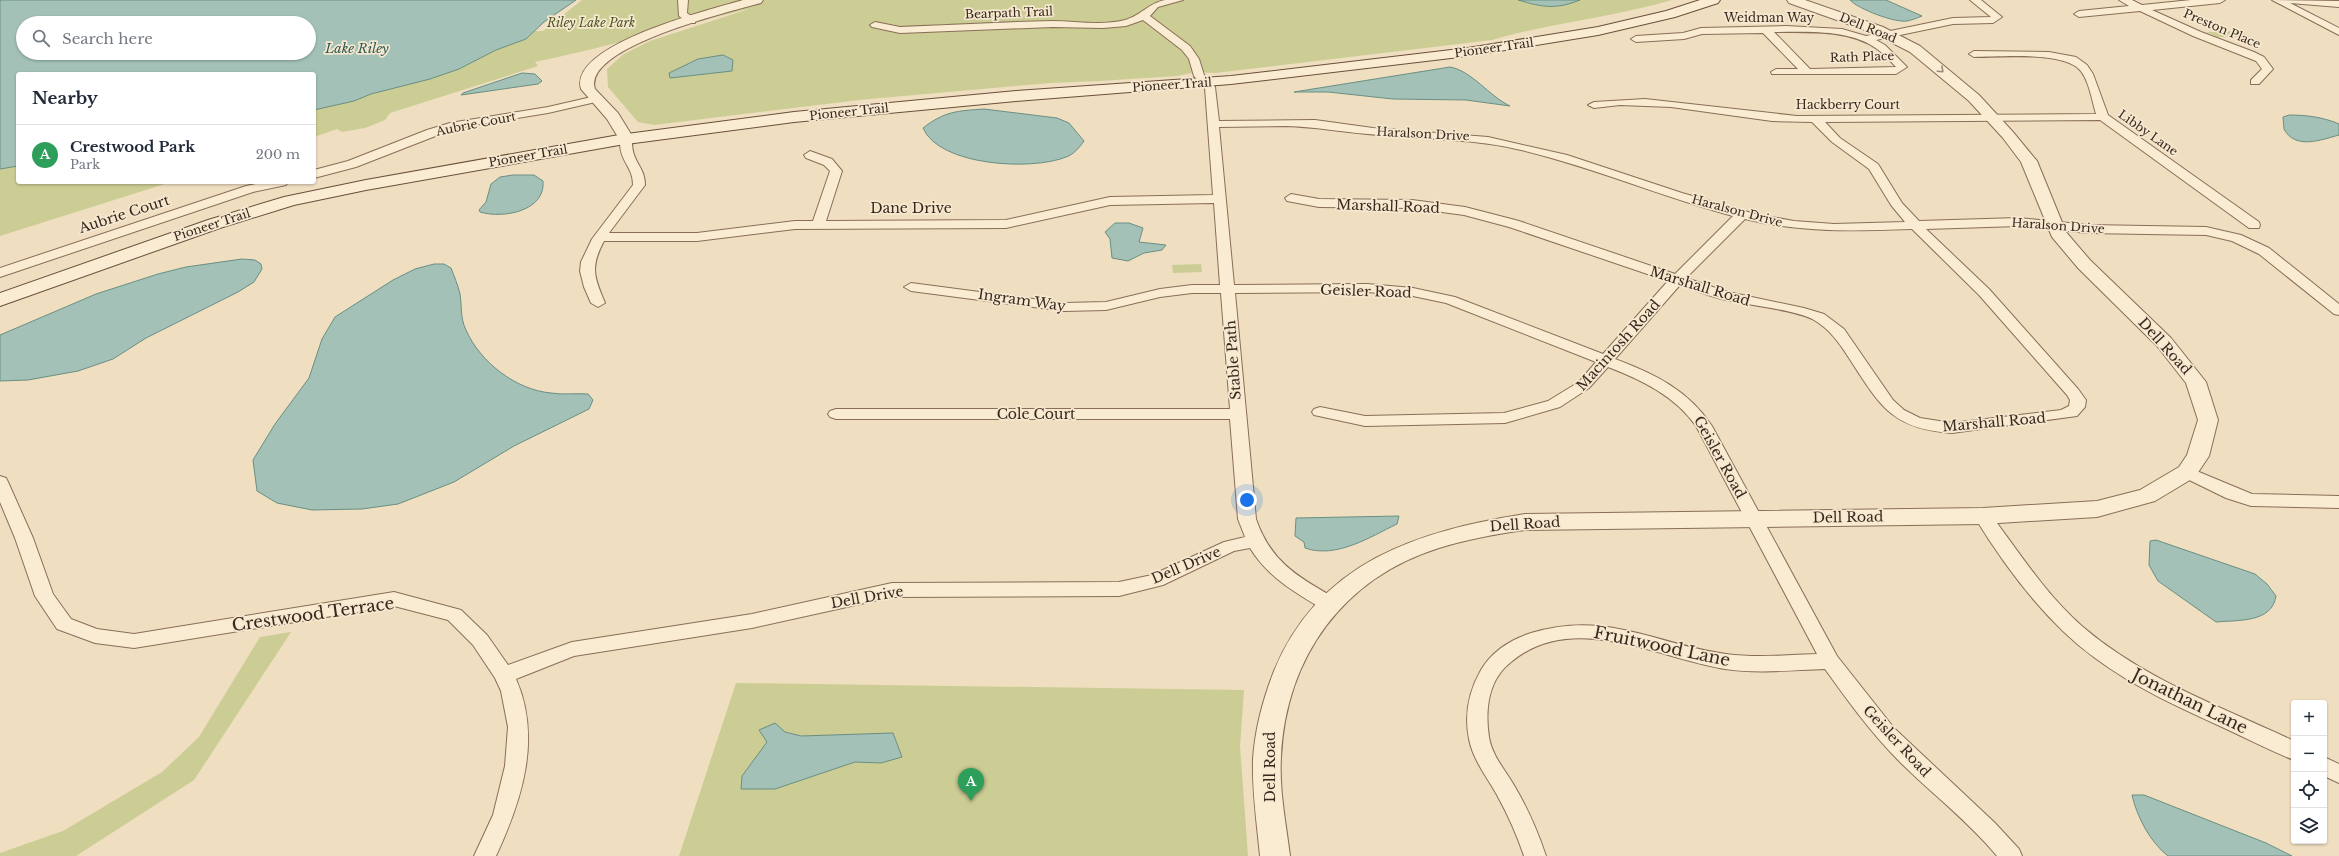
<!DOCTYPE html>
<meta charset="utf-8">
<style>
:root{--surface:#fff;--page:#f2f2f3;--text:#1f2937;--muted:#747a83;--line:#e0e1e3;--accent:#111827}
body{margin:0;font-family:"Libre Baskerville",serif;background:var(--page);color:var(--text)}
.controls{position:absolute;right:12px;bottom:12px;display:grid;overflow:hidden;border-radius:4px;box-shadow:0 1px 3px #0004}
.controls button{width:36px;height:36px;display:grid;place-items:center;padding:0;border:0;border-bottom:1px solid var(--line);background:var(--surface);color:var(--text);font:20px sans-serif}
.you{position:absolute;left:1247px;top:500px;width:14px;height:14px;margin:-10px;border:3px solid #fff;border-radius:50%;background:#1a73e8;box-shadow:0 0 0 6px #1a73e833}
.badge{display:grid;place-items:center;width:26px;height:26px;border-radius:50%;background:var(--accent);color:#fff;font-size:13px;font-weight:700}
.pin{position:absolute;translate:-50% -33px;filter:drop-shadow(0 1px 2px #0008)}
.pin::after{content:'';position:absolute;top:21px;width:14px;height:12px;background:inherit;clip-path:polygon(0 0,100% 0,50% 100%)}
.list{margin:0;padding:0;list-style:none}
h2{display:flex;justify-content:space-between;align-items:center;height:52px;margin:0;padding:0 16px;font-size:17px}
h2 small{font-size:13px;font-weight:400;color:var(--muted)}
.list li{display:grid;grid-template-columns:26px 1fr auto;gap:12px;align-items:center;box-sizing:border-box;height:60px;padding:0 16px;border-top:1px solid var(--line)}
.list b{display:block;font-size:15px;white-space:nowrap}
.list p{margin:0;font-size:13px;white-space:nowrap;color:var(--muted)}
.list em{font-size:13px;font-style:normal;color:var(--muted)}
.icon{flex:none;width:22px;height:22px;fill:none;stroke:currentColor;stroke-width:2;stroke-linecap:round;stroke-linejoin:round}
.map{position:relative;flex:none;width:2339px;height:856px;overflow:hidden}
.search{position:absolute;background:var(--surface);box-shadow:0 1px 3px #0004;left:16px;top:16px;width:300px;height:44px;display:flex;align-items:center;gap:10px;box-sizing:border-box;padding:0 14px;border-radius:22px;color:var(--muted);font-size:15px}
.panel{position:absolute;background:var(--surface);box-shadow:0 1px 3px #0004;left:16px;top:72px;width:300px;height:112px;border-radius:4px}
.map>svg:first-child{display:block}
.green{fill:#cbcd94}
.water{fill:#a3c1b6;stroke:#6a8f83;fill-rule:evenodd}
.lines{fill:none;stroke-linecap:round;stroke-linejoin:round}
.minor-casing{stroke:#896e57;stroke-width:2}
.tertiary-casing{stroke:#896e57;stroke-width:2}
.secondary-casing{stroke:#6a4f3b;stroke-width:2}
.minor{fill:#faebd3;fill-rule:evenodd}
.tertiary{fill:#faebd3;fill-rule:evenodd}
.secondary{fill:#faebd3;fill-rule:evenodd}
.oneway{stroke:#998a78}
.labels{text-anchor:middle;stroke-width:3.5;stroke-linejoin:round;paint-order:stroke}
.far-street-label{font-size:12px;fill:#38281c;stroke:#f6e8d0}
.far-park-label{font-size:12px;font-style:italic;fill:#4c5522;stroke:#f6e8d0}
.far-water-label{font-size:13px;font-style:italic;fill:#2b5852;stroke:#f6e8d0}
.street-label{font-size:14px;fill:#38281c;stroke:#f6e8d0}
.near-street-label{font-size:17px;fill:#38281c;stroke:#f6e8d0}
</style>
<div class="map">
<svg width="2339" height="856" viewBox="0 0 2339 856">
<rect width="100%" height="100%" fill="#efdec0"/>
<g class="green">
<path d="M582,0H1672C1613,17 1551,23 1492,40L1215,73L1196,72L1177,76L1099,81L1050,83L859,100L654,125L638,122L608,87L607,69L624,54L650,41L752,8C679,26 608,47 535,62L538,66L390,113L385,120L365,128L342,132L337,129L314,137V106L526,39L535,31H543Z"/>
<path d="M2240,31L2250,37H2217L2206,32Z"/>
<path d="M18,166V182H171L0,236V169Z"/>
<path d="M1201,264L1202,272L1173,273L1172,265Z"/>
<path d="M291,632L194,780L76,856H0V853L63,831L162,772L199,737L260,637Z"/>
<path d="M736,683L1244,690L1240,746L1248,856H679Z"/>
</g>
<g class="water">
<path d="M0,0H576L544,22L526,39L496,50L459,69L430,79L371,94L354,101L314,110V74H18V166L0,169ZM23,23H309V53H23Z"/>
<path d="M1518,0H1580C1555,10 1542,7 1518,0Z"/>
<path d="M1850,0H1886L1922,16C1917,18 1912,20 1907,21C1895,23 1858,9 1850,0Z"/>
<path d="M723,55L733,60L732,71L670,78L669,73L698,59Z"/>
<path d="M1450,67C1472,71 1489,96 1510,106L1466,100L1393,99L1328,92H1294Z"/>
<path d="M522,73L535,74L542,81L538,84L461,95L463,93Z"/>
<path d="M984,109L1057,118L1069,123L1084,141C1080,147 1073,155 1066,157C1032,171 939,166 923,128C945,111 957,111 984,109Z"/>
<path d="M2289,115C2306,115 2323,117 2339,124V135C2321,140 2295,150 2284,129L2283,117Z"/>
<path d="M513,175H534L543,181C546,211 503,219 480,212L479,210L486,202L491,184L500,177Z"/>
<path d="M1115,223H1129L1143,228L1139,242L1166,245L1162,250L1144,253L1128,261L1112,258L1110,239L1105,232Z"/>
<path d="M242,259L255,260L261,264L262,269L254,282L238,292L146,338L113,359L78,371L28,380L0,381V335L96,294L158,274L186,267Z"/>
<path d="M434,264H444L451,268C454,276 458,285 460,294C462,306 460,318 466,330C480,362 516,390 551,393C563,395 576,393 588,394L593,400L589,409L514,446L454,482L398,504L362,509L312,510L277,503L257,491L253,460L275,424L309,378L322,339L335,317L393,280L415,269Z"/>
<path d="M1399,516L1397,524C1370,537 1336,559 1305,548L1304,542L1295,536L1296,518Z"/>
<path d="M2156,540L2255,574L2267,584L2276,596C2272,623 2238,620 2216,622L2158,581L2149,565L2150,541Z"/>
<path d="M775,723L785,732L801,736L893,733L902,757L881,763L855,762L775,789H741L742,776L767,742L759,730Z"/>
<path d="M2132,795H2144L2266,843L2292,856H2168C2150,842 2137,817 2132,795Z"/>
</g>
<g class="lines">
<g class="minor-casing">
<g id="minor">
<path d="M678,0H688L687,13L695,19V23H689L679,16Z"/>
<path d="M1165,0H1183L1158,7L1150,16L1190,46L1199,59L1204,75L1215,87L1219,121L1315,120L1373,128L1488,137L1567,155L1682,193L1755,214L1794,221L1834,224L1905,222L1891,205L1869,169L1832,142L1812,122L1772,121L1671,107L1620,105L1594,108L1588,105L1594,102L1645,99L1797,116L2096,114C2092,101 2089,80 2080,70C2063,51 1999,57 1974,57L1969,54L1974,51L2049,52L2076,57L2087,65L2093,74L2108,115L2259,222L2260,225L2259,228H2249L2100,120L1825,122L1840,138L1878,164L1902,203L1919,221L2019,218L2088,225L2206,227L2241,235L2269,248L2339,304V315L2334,314L2259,254L2232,241L2206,235L2088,233L2019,226L1926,229L1989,289L2078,389L2086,400L2085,407L2077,416L1952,433C1889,429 1879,403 1847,355C1838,341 1829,329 1814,320C1796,310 1748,305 1726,300C1710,297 1695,290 1680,285L1615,359C1655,374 1688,390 1712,426L1837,656L1894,728L1995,823L2019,849L2022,856H1997C1968,821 1931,793 1899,761C1871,733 1848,701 1825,669C1792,670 1758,674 1725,669C1657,658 1573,610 1511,662C1488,680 1485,710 1489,737C1492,756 1506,771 1515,787C1528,809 1538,832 1546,856H1524C1517,835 1508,815 1497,795C1487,777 1473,760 1469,739C1464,714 1469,691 1481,670C1492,651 1512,639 1531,633C1607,610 1654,644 1726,654C1756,658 1787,655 1817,654L1696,426C1675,396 1642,380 1608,367L1589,388L1560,407L1505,423L1365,426L1314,415L1312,412L1314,409L1320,407L1365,416L1504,413L1548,401L1579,382L1596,362L1446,303L1413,296L1367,292L1235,293L1256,519C1271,562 1297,576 1335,598L1337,603L1335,608L1328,610L1321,608C1294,592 1267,576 1250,548L1234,551L1163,585L1119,596L892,597L752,628L574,656L516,679C542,738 522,800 496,856H474L493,815L505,766L508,727L501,691L495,678L473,645L448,620L394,606L134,648L95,643L57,629L35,596L15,538L0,502V476L6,478L8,482L33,538L53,594L71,619L97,629L134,634L394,592L461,610L487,635L508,665L572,642L752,614L892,583L1119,582L1152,575L1224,542L1245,537L1238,519L1230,419H836L830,417L828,414L830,411L836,409H1230L1221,293H1192L1160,297L1106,310L1064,311L911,291L904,287L911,283L1064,303L1106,302L1160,289L1192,285H1220L1214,203L1110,205L1006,228L795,229L697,241H604C590,267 594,277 605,303L598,307L591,303L584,287L580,271L581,262L592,239L633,185C633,165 619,163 620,139L626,136L632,139C631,163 645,165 645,185L609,233H697L795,221H813L830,171L824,165L806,158L804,155L810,151L832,159L842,171L826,221L1006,220L1110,197L1213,195L1205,88L1194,76L1189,59L1182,50L1143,20L1126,26L1103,28L1053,27L900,33L872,27L870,25L875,22L900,27C951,25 1001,22 1052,21C1075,21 1102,26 1125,20C1142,15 1147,4 1165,0ZM1286,126C1318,127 1348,133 1380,135C1427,139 1475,139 1521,150C1593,167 1662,197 1733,216L1675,274L1519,221L1465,207L1412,200L1319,199L1291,194L1285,198L1287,201L1319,207L1412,208L1464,215L1509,227L1668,281L1603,354L1455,297L1413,288L1367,284L1234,285L1219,127ZM1745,219C1801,233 1855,231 1912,229L1979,295L2067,395L2070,400L2069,406L2061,410L1952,423L1920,418L1904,410L1893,400L1844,329L1824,314L1804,308L1728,292L1686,278Z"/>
<path d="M1970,0H1981L2002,17L1993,23L1953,24L1876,40L1885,45L1907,67L1896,74H1772L1771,72L1776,69H1798L1763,33L1702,34L1684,39L1636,42L1631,39L1636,36L1683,33L1701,28L1786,26L1842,29L1866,36L1953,18L1991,17ZM1774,32C1806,32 1850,29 1877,49C1884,54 1890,61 1896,67L1810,69Z"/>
<path d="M2119,0H2132L2142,5L2191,0H2225L2220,3L2152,10L2201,32L2254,52L2264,57L2273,69L2259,84H2251V80L2262,69L2256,61L2193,36L2140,11L2079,17L2074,14L2079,11L2129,6Z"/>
<path d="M2272,0L2339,1V7L2290,3L2339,28V35Z"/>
<path d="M596,96L602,99L600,101L548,113L456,128L356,167L314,178V170L348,161L427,130L450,123L548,107Z"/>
<path d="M265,182H288L286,185L253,192L0,277V268L246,186Z"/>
<path d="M2187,467L2252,494L2339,496V508L2251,506L2226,498L2181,476L2179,472L2181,468Z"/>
<path d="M1983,510L1989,512C2018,551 2046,595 2083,627C2145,680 2222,707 2294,741V760C2270,751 2246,738 2222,727C2178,707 2134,687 2095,658C2047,623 2005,567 1974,516L1977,512Z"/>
<path d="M2324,757L2339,764V783L2324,776Z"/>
</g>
</g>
<g class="tertiary-casing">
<g id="tertiary">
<path d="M743,0H763L761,3C732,11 582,47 595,89L618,113L634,139L626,144L621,142L607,119L581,89C568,44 713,9 743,0Z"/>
<path d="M1787,0H1805L1883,27L1920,46L1979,95L2013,132L2037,161L2066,232L2090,260L2171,338L2206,382L2218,420L2209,456L2195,477L2155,501L2097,517L1983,524L1525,530C1496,534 1468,539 1439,548C1343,578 1286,657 1281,757C1279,790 1286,823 1290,856H1260C1257,824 1252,792 1253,759C1255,729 1263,699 1274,671C1319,562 1417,531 1525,514L1983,508L2097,501L2140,490L2179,467L2187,455L2198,420L2186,383L2157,346L2078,268L2052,237L2021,162L2003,138L1969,101L1910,52L1873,33L1789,3Z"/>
</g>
</g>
<g class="secondary-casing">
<path id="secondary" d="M1700,0H1720L1718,3L1675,17L1598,35L1468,56L1231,84L1016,101L794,122L619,145L366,190L294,205L220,228L0,306V293L208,220L284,197L366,180L619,135L794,112L1016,91L1231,76L1468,48L1598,27L1666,11Z"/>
</g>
<use href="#minor" class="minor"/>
<use href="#tertiary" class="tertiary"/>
<use href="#secondary" class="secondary"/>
</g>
<defs><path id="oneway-chevron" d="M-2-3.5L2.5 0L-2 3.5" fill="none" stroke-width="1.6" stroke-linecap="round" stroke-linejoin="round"/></defs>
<use class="oneway" href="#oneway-chevron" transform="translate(1941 70) rotate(43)"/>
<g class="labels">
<g class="far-street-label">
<text transform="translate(1009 13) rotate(-2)" y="4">Bearpath Trail</text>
<text x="1769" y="22">Weidman Way</text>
<text transform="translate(1868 28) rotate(22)" y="4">Dell Road</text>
<text transform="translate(2222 29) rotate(23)" y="4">Preston Place</text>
<text transform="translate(1494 48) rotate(-8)" y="4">Pioneer Trail</text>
<text transform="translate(1862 57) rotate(-2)" y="4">Rath Place</text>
<text transform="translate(1172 85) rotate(-4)" y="4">Pioneer Trail</text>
<text x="1848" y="109">Hackberry Court</text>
<text transform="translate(849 112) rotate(-6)" y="4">Pioneer Trail</text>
<text transform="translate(476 124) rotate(-11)" y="4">Aubrie Court</text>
<text transform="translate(2148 133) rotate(35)" y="4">Libby Lane</text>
<text transform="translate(1423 134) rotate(3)" y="4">Haralson Drive</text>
<text transform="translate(528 156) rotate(-10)" y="4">Pioneer Trail</text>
<text transform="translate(1737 211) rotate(15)" y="4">Haralson Drive</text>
<text transform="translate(212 225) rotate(-18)" y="4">Pioneer Trail</text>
<text transform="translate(2058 226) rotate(4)" y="4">Haralson Drive</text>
</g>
<g class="far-park-label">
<text x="591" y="27">Riley Lake Park</text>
</g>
<g class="far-water-label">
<text x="357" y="53">Lake Riley</text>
</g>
<g class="street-label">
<text transform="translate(1388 206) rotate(2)" y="5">Marshall Road</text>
<text x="911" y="213">Dane Drive</text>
<text transform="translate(124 214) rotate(-18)" y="5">Aubrie Court</text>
<text transform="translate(1700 286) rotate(17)" y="5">Marshall Road</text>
<text transform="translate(1366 291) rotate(2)" y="5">Geisler Road</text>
<text transform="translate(1022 300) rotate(8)" y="5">Ingram Way</text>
<text transform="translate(1618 345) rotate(-48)" y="5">Macintosh Road</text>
<text transform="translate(2165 346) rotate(48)" y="5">Dell Road</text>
<text transform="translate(1233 360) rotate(-94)" y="5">Stable Path</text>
<text x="1036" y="419">Cole Court</text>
<text transform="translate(1994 422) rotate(-5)" y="5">Marshall Road</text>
<text transform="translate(1720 457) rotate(61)" y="5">Geisler Road</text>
<text transform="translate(1848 517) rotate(-1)" y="5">Dell Road</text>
<text transform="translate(1525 524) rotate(-4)" y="5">Dell Road</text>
<text transform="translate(1186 565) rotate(-23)" y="5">Dell Drive</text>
<text transform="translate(867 597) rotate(-10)" y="5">Dell Drive</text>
<text transform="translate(1897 741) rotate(47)" y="5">Geisler Road</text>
<text transform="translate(1270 767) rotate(-90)" y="5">Dell Road</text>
</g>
<g class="near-street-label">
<text transform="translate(313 614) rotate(-8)" y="6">Crestwood Terrace</text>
<text transform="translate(1662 646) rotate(12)" y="6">Fruitwood Lane</text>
<text transform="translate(2190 701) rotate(26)" y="6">Jonathan Lane</text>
</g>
</g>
</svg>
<div class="controls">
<button>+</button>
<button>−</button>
<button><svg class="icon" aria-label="locate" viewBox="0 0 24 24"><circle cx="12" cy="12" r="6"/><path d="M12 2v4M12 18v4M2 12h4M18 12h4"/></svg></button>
<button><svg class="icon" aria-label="layers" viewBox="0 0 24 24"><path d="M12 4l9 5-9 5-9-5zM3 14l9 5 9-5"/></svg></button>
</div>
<div class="you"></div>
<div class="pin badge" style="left:971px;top:801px;background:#2e9e5b">A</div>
<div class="search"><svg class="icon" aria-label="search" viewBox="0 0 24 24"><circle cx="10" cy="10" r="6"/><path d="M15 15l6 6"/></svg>Search here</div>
<section class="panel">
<h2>Nearby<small></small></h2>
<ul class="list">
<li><span class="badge" style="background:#2e9e5b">A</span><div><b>Crestwood Park</b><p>Park</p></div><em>200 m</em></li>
</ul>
</section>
</div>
